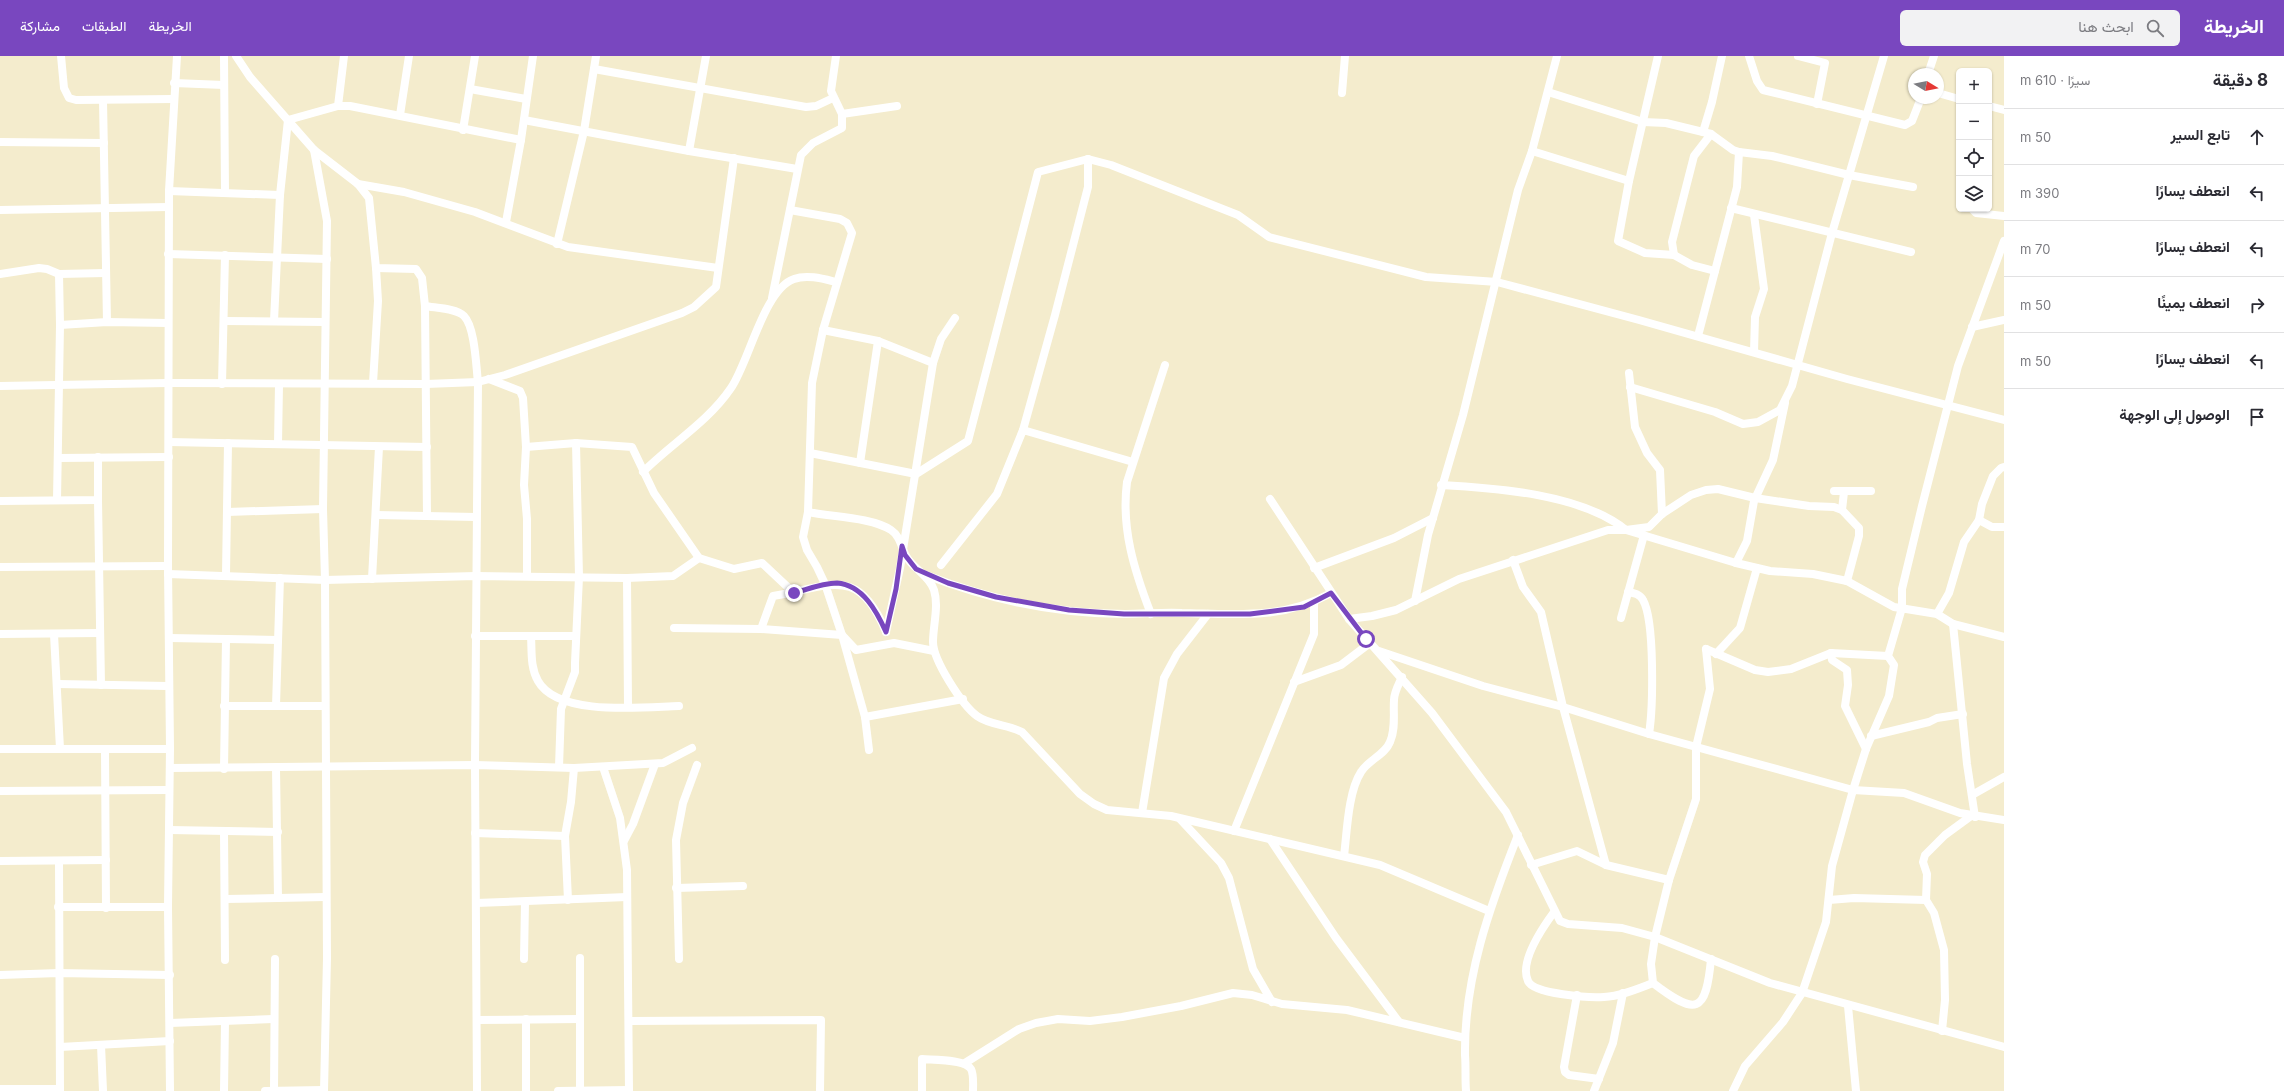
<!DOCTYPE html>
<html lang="ar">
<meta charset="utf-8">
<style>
:root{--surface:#fff;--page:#f2f2f3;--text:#2b2b33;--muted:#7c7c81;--line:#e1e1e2;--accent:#7947bf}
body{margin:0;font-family:Inter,Vazirmatn,sans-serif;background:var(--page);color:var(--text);direction:rtl}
.controls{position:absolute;right:12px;top:12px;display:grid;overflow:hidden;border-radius:6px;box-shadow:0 1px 3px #0004}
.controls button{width:36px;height:36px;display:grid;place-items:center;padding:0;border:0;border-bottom:1px solid var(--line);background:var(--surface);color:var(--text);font:20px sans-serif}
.compass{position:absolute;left:1908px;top:12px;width:36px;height:36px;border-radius:50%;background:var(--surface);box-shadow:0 1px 3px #0004;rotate:100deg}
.stop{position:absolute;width:12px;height:12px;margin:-9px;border:3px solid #7947bf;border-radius:50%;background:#fff}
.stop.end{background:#7947bf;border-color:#fff;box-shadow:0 1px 4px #0008}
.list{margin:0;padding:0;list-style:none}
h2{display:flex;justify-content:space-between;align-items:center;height:52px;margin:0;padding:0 16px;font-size:17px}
h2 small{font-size:13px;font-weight:400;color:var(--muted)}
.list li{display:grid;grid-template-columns:26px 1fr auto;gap:12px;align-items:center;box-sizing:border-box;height:56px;padding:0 16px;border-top:1px solid var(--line)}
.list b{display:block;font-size:15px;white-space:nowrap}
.list em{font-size:13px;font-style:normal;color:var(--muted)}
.icon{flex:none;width:22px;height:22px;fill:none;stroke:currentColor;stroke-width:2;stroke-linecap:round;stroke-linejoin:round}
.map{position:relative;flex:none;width:2004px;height:1035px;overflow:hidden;direction:ltr}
header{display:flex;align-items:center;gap:24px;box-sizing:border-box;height:56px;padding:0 20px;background:var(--accent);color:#fff}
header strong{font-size:19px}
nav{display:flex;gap:22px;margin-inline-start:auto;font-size:14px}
.search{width:280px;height:36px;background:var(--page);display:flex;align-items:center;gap:10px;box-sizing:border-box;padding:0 14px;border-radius:6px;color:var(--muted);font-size:15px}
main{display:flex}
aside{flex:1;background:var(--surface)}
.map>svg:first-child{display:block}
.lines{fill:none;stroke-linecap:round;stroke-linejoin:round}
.street{stroke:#fff;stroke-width:8}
.route{stroke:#7947bf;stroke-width:5}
</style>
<header>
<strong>الخريطة</strong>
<div class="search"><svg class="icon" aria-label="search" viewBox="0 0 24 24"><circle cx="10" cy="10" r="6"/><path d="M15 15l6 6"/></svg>ابحث هنا</div>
<nav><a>الخريطة</a><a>الطبقات</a><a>مشاركة</a></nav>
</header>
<main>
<aside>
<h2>8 دقيقة<small>سيرًا · 610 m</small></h2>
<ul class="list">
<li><svg class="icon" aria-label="ahead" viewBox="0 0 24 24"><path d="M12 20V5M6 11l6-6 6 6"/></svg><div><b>تابع السير</b></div><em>50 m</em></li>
<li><svg class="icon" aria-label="left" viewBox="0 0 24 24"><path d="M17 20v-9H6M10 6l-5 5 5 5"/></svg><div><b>انعطف يسارًا</b></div><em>390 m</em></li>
<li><svg class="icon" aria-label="left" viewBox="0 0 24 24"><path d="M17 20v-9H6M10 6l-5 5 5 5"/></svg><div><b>انعطف يسارًا</b></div><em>70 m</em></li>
<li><svg class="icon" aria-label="right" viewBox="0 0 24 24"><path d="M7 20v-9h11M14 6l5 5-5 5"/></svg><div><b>انعطف يمينًا</b></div><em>50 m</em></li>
<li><svg class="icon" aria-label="left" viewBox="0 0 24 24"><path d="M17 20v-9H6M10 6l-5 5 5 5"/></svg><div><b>انعطف يسارًا</b></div><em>50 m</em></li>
<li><svg class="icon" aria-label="arrive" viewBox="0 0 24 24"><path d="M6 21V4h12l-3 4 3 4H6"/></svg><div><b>الوصول إلى الوجهة</b></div></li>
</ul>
</aside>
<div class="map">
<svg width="2004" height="1035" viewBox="0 0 2004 1035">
<rect width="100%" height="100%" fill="#f4eccd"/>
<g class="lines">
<g class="street">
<path d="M61,0L64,32L69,42L76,44L173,43"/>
<path d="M224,0L225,137"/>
<path d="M236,0L250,21L314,94L358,128L369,142L376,212L416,213L422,222L425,250C435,252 456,252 464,260C475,271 476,310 478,326L475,709L477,1035"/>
<path d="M1658,0L1629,125L1618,185L1645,197L1674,199L1692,209L1715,215"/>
<path d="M1749,0L1757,25L1763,34L1905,69L1912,65L1921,42"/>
<path d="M1798,0L1825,7L1817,48"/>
<path d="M594,13L806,51L816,50L833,42"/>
<path d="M1928,18L1934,0"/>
<path d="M174,27L224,29"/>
<path d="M470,33L526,43"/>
<path d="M1548,36L1643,66L1666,67L1703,76L1711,78L1733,94L1739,96L1772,100L1849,119L1913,131"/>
<path d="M1342,37L1345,0"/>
<path d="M1938,37L1959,43"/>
<path d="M103,44L107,266"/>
<path d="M338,50L344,0"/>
<path d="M1989,50L2004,54"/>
<path d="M842,58L897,50"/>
<path d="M400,59L409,0"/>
<path d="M524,64L689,95L706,0"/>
<path d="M463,74L475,0"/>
<path d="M1703,76L1712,46L1722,0"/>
<path d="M0,86L104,87"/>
<path d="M314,94L327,165L323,453L325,524L327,902L324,1035"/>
<path d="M689,95L797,113"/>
<path d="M1532,95L1629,125"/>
<path d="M358,128L404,136L475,156L568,191L718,212"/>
<path d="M169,135L280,139"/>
<path d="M1731,152L1911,196"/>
<path d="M1972,153L1976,157L2004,160"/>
<path d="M0,154L169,151"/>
<path d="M790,154L840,163L847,167L852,177L823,274L812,327L808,456L803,481L807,494L817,511L825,528L842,579L865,661L869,694"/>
<path d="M1754,159L1764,233L1755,261L1754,296"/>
<path d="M506,166L521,84L533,0"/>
<path d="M557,188L584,75L596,0"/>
<path d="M168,198L327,203"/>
<path d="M1674,199L1672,186L1694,100L1711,78"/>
<path d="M0,218L39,212L47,213L59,218L105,217"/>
<path d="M772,242L801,99L813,87L842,72V58L831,35L836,0"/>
<path d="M425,250L427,459"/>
<path d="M224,265L325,266"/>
<path d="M274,265L280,139L288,64L338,50H350L521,84"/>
<path d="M60,269L107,266L168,267"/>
<path d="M1972,271L2004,264"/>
<path d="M823,274L878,285L933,307"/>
<path d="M1698,280L1737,131L1739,96"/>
<path d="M1629,317L1635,371L1647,397L1660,414L1662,458"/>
<path d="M489,323L520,335L523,342L526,391L524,429L527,463V520"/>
<path d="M373,327L378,245L376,212"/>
<path d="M222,328L225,199"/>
<path d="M0,330L168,327L426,328L478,326L505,319L682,257L694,251L716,231L734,102"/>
<path d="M1630,331L1715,356L1743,368L1758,366L1780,354L1792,330L1832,177L1884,0"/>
<path d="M1023,374L1055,259L1088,131V103"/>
<path d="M169,386L427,391"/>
<path d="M278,388L279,328"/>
<path d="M526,391L576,387L632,391L654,437L699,502L734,513L762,507L794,537"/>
<path d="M810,397L916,418L968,385L1038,116L1088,103L1111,109L1238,159L1269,181L1426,221L1497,226L1639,264L1847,323L2004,364"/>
<path d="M58,402L169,401"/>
<path d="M860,407L878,285"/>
<path d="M643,416C671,388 708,366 731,332C749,306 764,233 794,223C807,218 824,223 836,226"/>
<path d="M1441,429C1496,432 1582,438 1626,474L1649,471L1662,458L1691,439L1706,434L1718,433L1755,442L1809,450L1834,451L1842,454"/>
<path d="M1834,435H1871"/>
<path d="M1844,436L1842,454L1859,472V480L1847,525"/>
<path d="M1270,443L1349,563L1432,657L1506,756L1560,865L1568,868L1622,872L1655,881L1770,927L2004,991"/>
<path d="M57,444L60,269L59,218"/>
<path d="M98,444L101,629"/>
<path d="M0,445L98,444V401"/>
<path d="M227,456L323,453"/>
<path d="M808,456C831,461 871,461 891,474C900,480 901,490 906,500C913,513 929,519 934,534C939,550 933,570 933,586C933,604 962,649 977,660C989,669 1009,669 1022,676L1080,738L1094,748L1107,754L1171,760L1380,809L1489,855"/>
<path d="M376,459L476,461"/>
<path d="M1979,464L1992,471H2004"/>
<path d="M1513,504L1523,531L1541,556L1563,651L1606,809"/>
<path d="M1736,507L1770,515L1813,518L1847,525L1894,551L1937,558L1953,568L2004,581"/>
<path d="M941,509L997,438L1023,374L1133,406"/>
<path d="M0,511L168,510"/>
<path d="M1314,512L1394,482L1433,462"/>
<path d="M168,518L325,524L476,520L627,522L673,520L699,502"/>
<path d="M226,519L228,387"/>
<path d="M926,519C988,543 1057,558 1125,558C1144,558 1163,556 1182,557C1235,558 1283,564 1331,537"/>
<path d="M627,522L628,651"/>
<path d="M372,523L379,391"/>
<path d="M1628,536C1634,537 1640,538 1643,544C1655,565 1653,653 1649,678"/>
<path d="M1415,545L1428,479L1463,359L1518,134L1532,95L1557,0"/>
<path d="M1151,558C1134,514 1121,472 1127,426L1165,309"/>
<path d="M1937,558L1949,537L1964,486L1979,464L1982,448L1993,420L2001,412L2004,411"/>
<path d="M1621,562L1644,479"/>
<path d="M1349,563L1372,560L1396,554L1459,523L1608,474H1626L1736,507L1747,485L1754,445L1773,404L1785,347"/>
<path d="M1953,568L1967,708L1975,761"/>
<path d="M674,572L761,573L842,579L856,594L894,587L934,595"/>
<path d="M761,573L773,540C830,531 858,508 886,576"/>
<path d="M886,576L900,512L933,307L941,283L955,262"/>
<path d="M0,578L100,577"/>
<path d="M54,578L60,693"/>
<path d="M475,580H576"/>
<path d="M531,580C532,595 530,611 538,625C558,661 644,651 679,650"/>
<path d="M169,582L278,584"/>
<path d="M1706,593L1710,633L1696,691V743L1669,824L1655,881L1651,908L1653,927C1696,960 1706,958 1711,903"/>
<path d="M1706,593L1755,614L1768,616L1791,613L1831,597L1888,600"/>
<path d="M1379,595L1483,630L1563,651L1649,678L1853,734L1904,737L1960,757L2004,764"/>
<path d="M1831,597L1832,604L1847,614L1848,629L1845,650L1866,693"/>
<path d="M1716,598L1740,572L1757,512"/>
<path d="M1294,626L1341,609L1370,587"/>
<path d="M57,628L168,630"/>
<path d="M224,650H324"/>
<path d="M276,650L280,522"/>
<path d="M865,661L963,643"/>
<path d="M1871,680L1929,666L1937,662L1963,658"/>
<path d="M0,693H170"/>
<path d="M105,693L106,852"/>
<path d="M559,711L561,653L575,616V607L579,521L576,387"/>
<path d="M603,711L620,762L627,814L629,1035"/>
<path d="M170,712L475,709L574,712L663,707L692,692"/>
<path d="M276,712L278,842"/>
<path d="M224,713L226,583"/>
<path d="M0,735L169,734"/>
<path d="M1972,739L2004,721"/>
<path d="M1142,757L1164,622L1177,598L1208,558"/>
<path d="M1180,763L1221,807L1229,822L1253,913L1272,946"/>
<path d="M169,774L278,776"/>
<path d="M224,775L225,904"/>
<path d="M1234,775L1314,578V547"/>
<path d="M475,777L565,780"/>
<path d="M1270,783L1336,882L1399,966"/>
<path d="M624,785L633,768L655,708"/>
<path d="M1344,800C1347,776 1348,736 1361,716C1368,704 1385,699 1390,686C1396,673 1393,657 1394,644C1394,636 1399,628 1402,621"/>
<path d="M0,805L106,804"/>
<path d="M59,805L60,1035"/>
<path d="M1531,809L1577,795L1606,809L1669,824"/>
<path d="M676,832L743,830"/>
<path d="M225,843L326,841"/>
<path d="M568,844L565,780L571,746L574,712"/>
<path d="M1829,844L1854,842L1926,844"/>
<path d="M476,847L627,841"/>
<path d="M58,851H168"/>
<path d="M1554,856C1543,871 1519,906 1528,925C1533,938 1590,942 1604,941C1621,940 1637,933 1653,927"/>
<path d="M524,903L525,846"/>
<path d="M679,903L676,784L683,747L697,709"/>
<path d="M0,919L59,917L170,919"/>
<path d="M1577,939L1564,1011L1565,1016L1569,1019L1599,1023"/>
<path d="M1848,950L1856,1035"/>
<path d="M477,964L580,963"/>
<path d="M629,965L821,964L820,1035"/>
<path d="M170,967L273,963"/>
<path d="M1942,975L1945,944L1944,894L1934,857L1926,844L1927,818L1923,806L1925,799L1945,779L1971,760"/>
<path d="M101,989L103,1035"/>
<path d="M60,991L170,985"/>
<path d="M965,1007L1019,973L1036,967L1058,963L1090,965L1122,961L1181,950L1233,937L1252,939L1282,948L1347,954L1465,982"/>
<path d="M0,1033H60"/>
<path d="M580,1034V902"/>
<path d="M170,1035L168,851L170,693L168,510L169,135L177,0"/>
<path d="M224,1035L225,965"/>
<path d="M265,1035L324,1034"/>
<path d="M274,1035L275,903"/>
<path d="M526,1035V963"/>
<path d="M558,1035L629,1034"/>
<path d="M922,1035V1003C934,1004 965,1003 971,1013C974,1019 973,1028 973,1035"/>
<path d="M1466,1035C1465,1023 1466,1011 1465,999C1464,921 1490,850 1518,779"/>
<path d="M1594,1035L1613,987L1623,937"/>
<path d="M1733,1035L1745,1010L1783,966L1802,937L1826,866L1832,810L1853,734L1866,693L1889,640L1894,609L1888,600L1902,552V533L1922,450L1958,310L2004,185"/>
</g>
</g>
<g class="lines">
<path class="route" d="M794,537C808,533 823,527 837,527C863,529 877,556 886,576L896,533L902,490L905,499L916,513L948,527L996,541L1069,554L1124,558H1250L1304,551L1331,537L1366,583"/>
</g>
</svg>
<div class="controls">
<button>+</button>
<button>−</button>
<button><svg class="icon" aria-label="locate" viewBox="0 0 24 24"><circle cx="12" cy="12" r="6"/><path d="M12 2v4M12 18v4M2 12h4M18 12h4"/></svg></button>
<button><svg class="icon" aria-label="layers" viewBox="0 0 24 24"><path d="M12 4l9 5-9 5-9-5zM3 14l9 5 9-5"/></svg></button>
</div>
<svg class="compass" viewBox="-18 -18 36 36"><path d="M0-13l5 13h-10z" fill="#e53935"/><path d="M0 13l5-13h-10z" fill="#7c7c81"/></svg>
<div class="stop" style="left:1366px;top:583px"></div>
<div class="stop end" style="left:794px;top:537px"></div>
</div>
</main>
